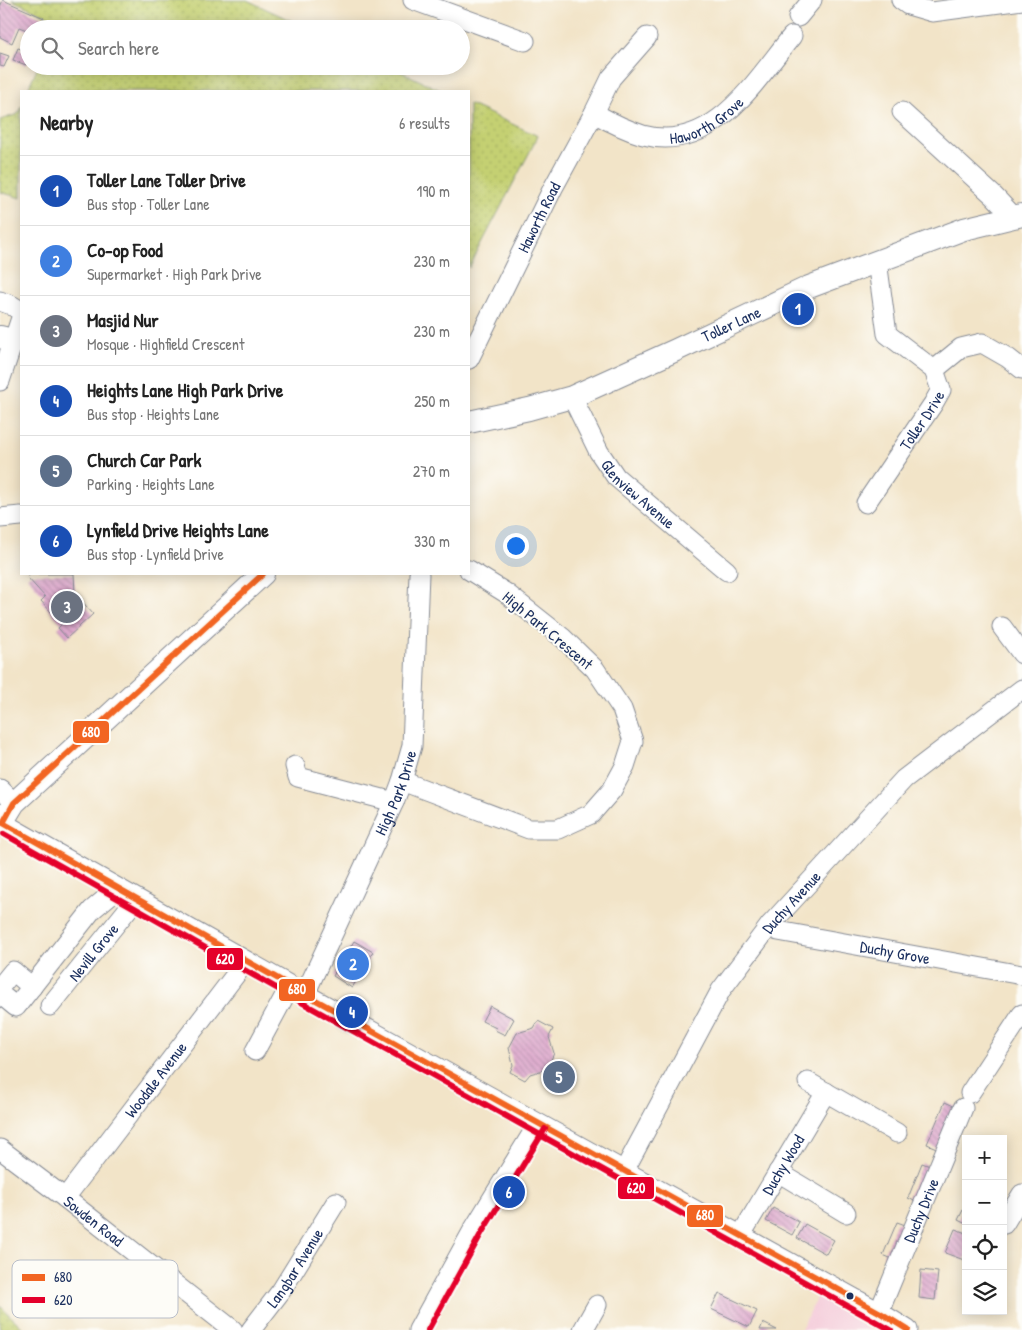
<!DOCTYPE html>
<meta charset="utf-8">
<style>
:root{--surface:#fff;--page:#f6f6f6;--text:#222;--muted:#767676;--line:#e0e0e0;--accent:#b45309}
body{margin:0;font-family:"Patrick Hand",sans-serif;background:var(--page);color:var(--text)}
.controls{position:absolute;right:15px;bottom:15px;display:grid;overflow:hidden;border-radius:0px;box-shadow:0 2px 12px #0003}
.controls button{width:45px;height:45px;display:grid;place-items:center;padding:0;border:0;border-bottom:1px solid var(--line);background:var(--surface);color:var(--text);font:25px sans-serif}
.you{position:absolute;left:515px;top:545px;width:18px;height:18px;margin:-12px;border:4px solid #fff;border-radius:50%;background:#1a73e8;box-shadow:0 0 0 8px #1a73e833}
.badge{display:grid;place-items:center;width:32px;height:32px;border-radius:50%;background:var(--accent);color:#fff;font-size:16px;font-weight:700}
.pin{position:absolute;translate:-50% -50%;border:2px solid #fff;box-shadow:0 1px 5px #0006}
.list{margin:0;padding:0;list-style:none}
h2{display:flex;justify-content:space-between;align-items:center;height:65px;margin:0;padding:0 20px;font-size:21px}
h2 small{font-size:16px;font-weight:400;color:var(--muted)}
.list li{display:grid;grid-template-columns:32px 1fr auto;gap:15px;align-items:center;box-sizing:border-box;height:70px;padding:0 20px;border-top:1px solid var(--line)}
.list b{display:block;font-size:19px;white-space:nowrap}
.list p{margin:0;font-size:16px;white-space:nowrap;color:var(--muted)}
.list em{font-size:16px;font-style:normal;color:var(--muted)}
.icon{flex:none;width:28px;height:28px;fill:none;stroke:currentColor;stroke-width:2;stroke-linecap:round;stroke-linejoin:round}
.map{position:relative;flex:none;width:1022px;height:1330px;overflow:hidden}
.search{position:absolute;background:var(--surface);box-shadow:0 2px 12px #0003;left:20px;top:20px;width:450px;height:55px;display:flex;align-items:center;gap:12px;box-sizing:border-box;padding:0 18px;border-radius:28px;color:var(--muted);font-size:19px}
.panel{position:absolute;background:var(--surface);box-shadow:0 2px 12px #0003;left:20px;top:90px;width:450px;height:485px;border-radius:0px}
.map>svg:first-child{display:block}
.built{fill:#f5cfdc}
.grass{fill:url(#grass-dots);stroke:#708068}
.building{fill:url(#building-back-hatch)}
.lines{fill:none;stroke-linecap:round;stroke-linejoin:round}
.minor-casing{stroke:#868a93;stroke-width:21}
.major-casing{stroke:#868a93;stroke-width:24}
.minor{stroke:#fff;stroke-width:19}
.major{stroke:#fff;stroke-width:22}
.bus-1-casing{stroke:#fdfcf7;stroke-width:10}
.bus-2-casing{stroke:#fdfcf7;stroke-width:10}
.bus-1{stroke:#f26522;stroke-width:6}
.bus-2{stroke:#e4002b;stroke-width:6}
.bus-dot{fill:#1b2f5e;stroke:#fdfcf7;stroke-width:2}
.labels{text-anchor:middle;stroke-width:4;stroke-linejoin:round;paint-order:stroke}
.street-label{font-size:16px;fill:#1b2f5e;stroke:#fdfcf7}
.key{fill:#fdfcf7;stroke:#b9bec9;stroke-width:1}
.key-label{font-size:14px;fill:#1b2f5e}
.line-badge{stroke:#fdfcf7;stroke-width:2}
.badge-label{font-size:14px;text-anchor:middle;font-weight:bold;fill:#fff}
</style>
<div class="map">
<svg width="1022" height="1330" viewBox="0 0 1022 1330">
<defs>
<pattern id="grass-dots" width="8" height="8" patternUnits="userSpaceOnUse" patternTransform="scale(1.25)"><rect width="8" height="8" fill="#c4d072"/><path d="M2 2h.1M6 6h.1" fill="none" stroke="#a8b365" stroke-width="1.8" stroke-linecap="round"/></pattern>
<pattern id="building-back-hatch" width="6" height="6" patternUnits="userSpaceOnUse" patternTransform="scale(1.25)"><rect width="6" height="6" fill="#dda6cb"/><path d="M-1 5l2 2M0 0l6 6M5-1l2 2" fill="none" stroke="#b288a8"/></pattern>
</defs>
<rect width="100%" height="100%" fill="#fdfcf7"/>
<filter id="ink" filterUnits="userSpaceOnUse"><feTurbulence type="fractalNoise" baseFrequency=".02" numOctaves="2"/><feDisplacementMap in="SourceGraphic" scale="10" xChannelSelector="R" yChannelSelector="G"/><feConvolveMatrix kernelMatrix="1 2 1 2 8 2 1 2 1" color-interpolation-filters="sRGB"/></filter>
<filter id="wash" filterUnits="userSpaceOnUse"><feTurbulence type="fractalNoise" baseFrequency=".0096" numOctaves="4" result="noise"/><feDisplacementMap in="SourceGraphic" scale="20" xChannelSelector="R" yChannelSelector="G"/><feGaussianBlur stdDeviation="1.12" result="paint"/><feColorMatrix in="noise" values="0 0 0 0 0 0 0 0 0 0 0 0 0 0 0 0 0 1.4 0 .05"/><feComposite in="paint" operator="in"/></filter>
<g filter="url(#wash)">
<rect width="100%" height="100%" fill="#f2e4c8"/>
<path class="built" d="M818,1294L870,1330H801Z"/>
<g class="grass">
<path d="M12,0H247L309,29H53L56,20Z"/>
<path d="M38,66H389L442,91H27Z"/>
<path d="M469,104L538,136L469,268Z"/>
<path d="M21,106V198L0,192V120L18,114Z"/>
<path d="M0,1306L25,1330H0Z"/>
</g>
<g id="blocks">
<g class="building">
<path d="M3,0L44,18L39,29H29V31L19,27L12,43L0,37V7Z"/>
<path d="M18,48L29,52V58L26,65L13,60Z"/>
<path d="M0,53L9,56L4,67L0,66Z"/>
<path d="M31,574H74L75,593L93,614L67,638L58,628L62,624L41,601L45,597L27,577Z"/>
<path d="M354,941L373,952L352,988L333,976Z"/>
<path d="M490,1006L514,1019L505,1035L495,1030L496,1028L482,1021Z"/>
<path d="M538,1021L553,1029L549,1037L554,1053L547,1069L530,1074L525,1080L510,1072L513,1065L509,1048L517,1033L534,1028Z"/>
<path d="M945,1102L958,1108L941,1150L927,1144Z"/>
<path d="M922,1163L935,1168L921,1204L908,1198Z"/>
<path d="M966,1204V1224L958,1220Z"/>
<path d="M773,1208L799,1222L792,1235L766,1221Z"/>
<path d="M897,1222L911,1227L897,1261L883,1255Z"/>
<path d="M805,1224L834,1240L826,1254L797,1238Z"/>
<path d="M955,1229L966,1233V1256L964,1260L945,1253Z"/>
<path d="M921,1270L938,1272L935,1300L919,1298Z"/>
<path d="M719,1293L757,1311L749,1327L711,1309Z"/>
<path d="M763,1323L777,1330H760Z"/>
</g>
</g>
</g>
<g filter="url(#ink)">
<use href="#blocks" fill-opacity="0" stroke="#868a93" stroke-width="1"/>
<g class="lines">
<g class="minor-casing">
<g id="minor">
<path d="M413,0L525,41"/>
<path d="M901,0L908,5L932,12L1022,0"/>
<path d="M798,17L812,0"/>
<path d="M902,112L994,196L1014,217"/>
<path id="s1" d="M594,113C610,122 626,130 643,135C713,154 754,82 792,36"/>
<path d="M0,301L11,305L21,311"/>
<path id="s2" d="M469,359L553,188L594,113L611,78L647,37"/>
<path d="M934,370L961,348L982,343L1008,358L1022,369"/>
<path d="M0,381L21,318"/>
<path id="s3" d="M572,397L599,452L616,477L727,571"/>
<path id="s4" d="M866,503L933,404L941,390L934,370L887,334L877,261"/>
<path d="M0,518L21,516"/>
<path d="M1002,627L1022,654"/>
<path d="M295,766L298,777L394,802"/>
<path d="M402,781L529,829H558L591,814L612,790L625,766L633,741L622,709L595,669L563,638L506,593L469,570"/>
<path d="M0,789L14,803"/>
<path d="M3,823L305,994L879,1312L908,1330"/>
<path id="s5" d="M770,925L778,931L1022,975"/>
<path d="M0,987L13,971L32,987"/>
<path d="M0,994L16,1007L92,910L117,889"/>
<path id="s6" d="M305,994L394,802L402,781L412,746L419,574"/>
<path id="s7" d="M50,1006L136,899"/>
<path d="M255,1051L290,986"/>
<path d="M808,1082L897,1133"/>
<path d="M970,1093L1022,1014"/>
<path id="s8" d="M0,1149L65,1198L233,1330"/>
<path id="s9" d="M624,1171L721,990L770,925L904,779L1022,689"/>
<path d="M778,1172L846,1213"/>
<path id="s10" d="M65,1198L246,961"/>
<path d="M1004,1224L1022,1194"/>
<path id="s11" d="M741,1235L826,1092"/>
<path id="s12" d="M879,1312L963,1108"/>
<path id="s13" d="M251,1330L281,1291L336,1202"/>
<path d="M418,1330L473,1230L538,1124"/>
<path d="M583,1330L597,1305"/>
</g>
</g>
<g class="major-casing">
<g id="major">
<path d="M0,337L21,342"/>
<path id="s14" d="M469,422L529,409L572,397L676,350L809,287L964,229L1022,215"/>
<path d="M0,826L14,803L263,574"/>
</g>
</g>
<use href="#minor" class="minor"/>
<use href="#major" class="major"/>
<g class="bus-1-casing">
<path id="bus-1" d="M263,574L14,803L3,823L305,994L879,1312L908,1330"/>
</g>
<g class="bus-2-casing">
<g id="bus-2">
<path d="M4,834L301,1002L891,1330"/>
<path d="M428,1330L481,1234L545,1129"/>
</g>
</g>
<use href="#bus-1" class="bus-1"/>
<use href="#bus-2" class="bus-2"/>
</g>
</g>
<circle class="bus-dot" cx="850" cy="1296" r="4.5"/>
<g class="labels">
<g class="street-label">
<text dy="6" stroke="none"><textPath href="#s1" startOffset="122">Haworth Grove</textPath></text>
<text dy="6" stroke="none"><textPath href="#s2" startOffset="158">Haworth Road</textPath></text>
<text dy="6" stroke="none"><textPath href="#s14" startOffset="281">Toller Lane</textPath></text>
<text dy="6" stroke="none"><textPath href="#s4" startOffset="100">Toller Drive</textPath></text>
<text dy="6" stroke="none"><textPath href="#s3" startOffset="119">Glenview Avenue</textPath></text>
<text transform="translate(548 630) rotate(40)" y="6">High Park Crescent</text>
<text dy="6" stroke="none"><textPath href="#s6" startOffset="221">High Park Drive</textPath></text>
<text dy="6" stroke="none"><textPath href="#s9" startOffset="318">Duchy Avenue</textPath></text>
<text dy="6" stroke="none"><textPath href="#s5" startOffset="129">Duchy Grove</textPath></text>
<text dy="6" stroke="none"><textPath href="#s7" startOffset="69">Nevill Grove</textPath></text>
<text dy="6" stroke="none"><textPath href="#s10" startOffset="149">Woodale Avenue</textPath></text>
<text dy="6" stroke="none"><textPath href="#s11" startOffset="82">Duchy Wood</textPath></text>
<text dy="6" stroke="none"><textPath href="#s12" startOffset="110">Duchy Drive</textPath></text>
<text dy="6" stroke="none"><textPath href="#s8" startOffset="118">Sowden Road</textPath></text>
<text dy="6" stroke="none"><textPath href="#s13" startOffset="76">Langbar Avenue</textPath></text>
</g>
</g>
<rect x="12" y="1260" width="166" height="58" rx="8" class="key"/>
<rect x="22" y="1274" width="23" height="7" fill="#f26522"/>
<rect x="22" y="1297" width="23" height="6" fill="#e4002b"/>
<g class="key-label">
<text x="54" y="1282">680</text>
<text x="54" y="1305">620</text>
</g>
<g class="line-badge">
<rect x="72" y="720" width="38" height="24" rx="5" fill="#f26522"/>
<rect x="206" y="947" width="38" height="24" rx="5" fill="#e4002b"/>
<rect x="278" y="978" width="38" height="24" rx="5" fill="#f26522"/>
<rect x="617" y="1176" width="38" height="24" rx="5" fill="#e4002b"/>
<rect x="686" y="1204" width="38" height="24" rx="5" fill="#f26522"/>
</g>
<g class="badge-label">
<text x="91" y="737">680</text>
<text x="225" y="964">620</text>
<text x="297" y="994">680</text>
<text x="636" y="1193">620</text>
<text x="705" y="1220">680</text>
</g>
</svg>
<div class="controls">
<button>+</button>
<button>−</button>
<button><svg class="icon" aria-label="locate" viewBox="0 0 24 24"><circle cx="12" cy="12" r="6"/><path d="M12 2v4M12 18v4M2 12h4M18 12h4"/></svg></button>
<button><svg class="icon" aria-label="layers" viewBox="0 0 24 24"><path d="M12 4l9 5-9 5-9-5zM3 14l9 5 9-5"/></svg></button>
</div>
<div class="you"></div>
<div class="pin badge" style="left:798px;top:309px;background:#1a4fb4">1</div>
<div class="pin badge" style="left:353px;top:964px;background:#3f7fe0">2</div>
<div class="pin badge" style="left:67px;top:607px;background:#6b7280">3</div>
<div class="pin badge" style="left:352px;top:1012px;background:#1a4fb4">4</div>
<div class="pin badge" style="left:559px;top:1077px;background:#5c6f8a">5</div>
<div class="pin badge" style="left:509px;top:1192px;background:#1a4fb4">6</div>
<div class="search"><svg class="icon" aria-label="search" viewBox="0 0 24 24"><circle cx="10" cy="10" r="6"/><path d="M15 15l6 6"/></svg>Search here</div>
<section class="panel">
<h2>Nearby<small>6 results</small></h2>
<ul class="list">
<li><span class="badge" style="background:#1a4fb4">1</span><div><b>Toller Lane Toller Drive</b><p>Bus stop · Toller Lane</p></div><em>190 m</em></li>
<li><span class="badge" style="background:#3f7fe0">2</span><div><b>Co-op Food</b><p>Supermarket · High Park Drive</p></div><em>230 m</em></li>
<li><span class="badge" style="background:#6b7280">3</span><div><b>Masjid Nur</b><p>Mosque · Highfield Crescent</p></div><em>230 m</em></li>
<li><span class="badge" style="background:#1a4fb4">4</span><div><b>Heights Lane High Park Drive</b><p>Bus stop · Heights Lane</p></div><em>250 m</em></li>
<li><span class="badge" style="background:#5c6f8a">5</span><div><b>Church Car Park</b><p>Parking · Heights Lane</p></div><em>270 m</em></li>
<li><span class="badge" style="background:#1a4fb4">6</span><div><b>Lynfield Drive Heights Lane</b><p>Bus stop · Lynfield Drive</p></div><em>330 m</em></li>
</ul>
</section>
</div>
